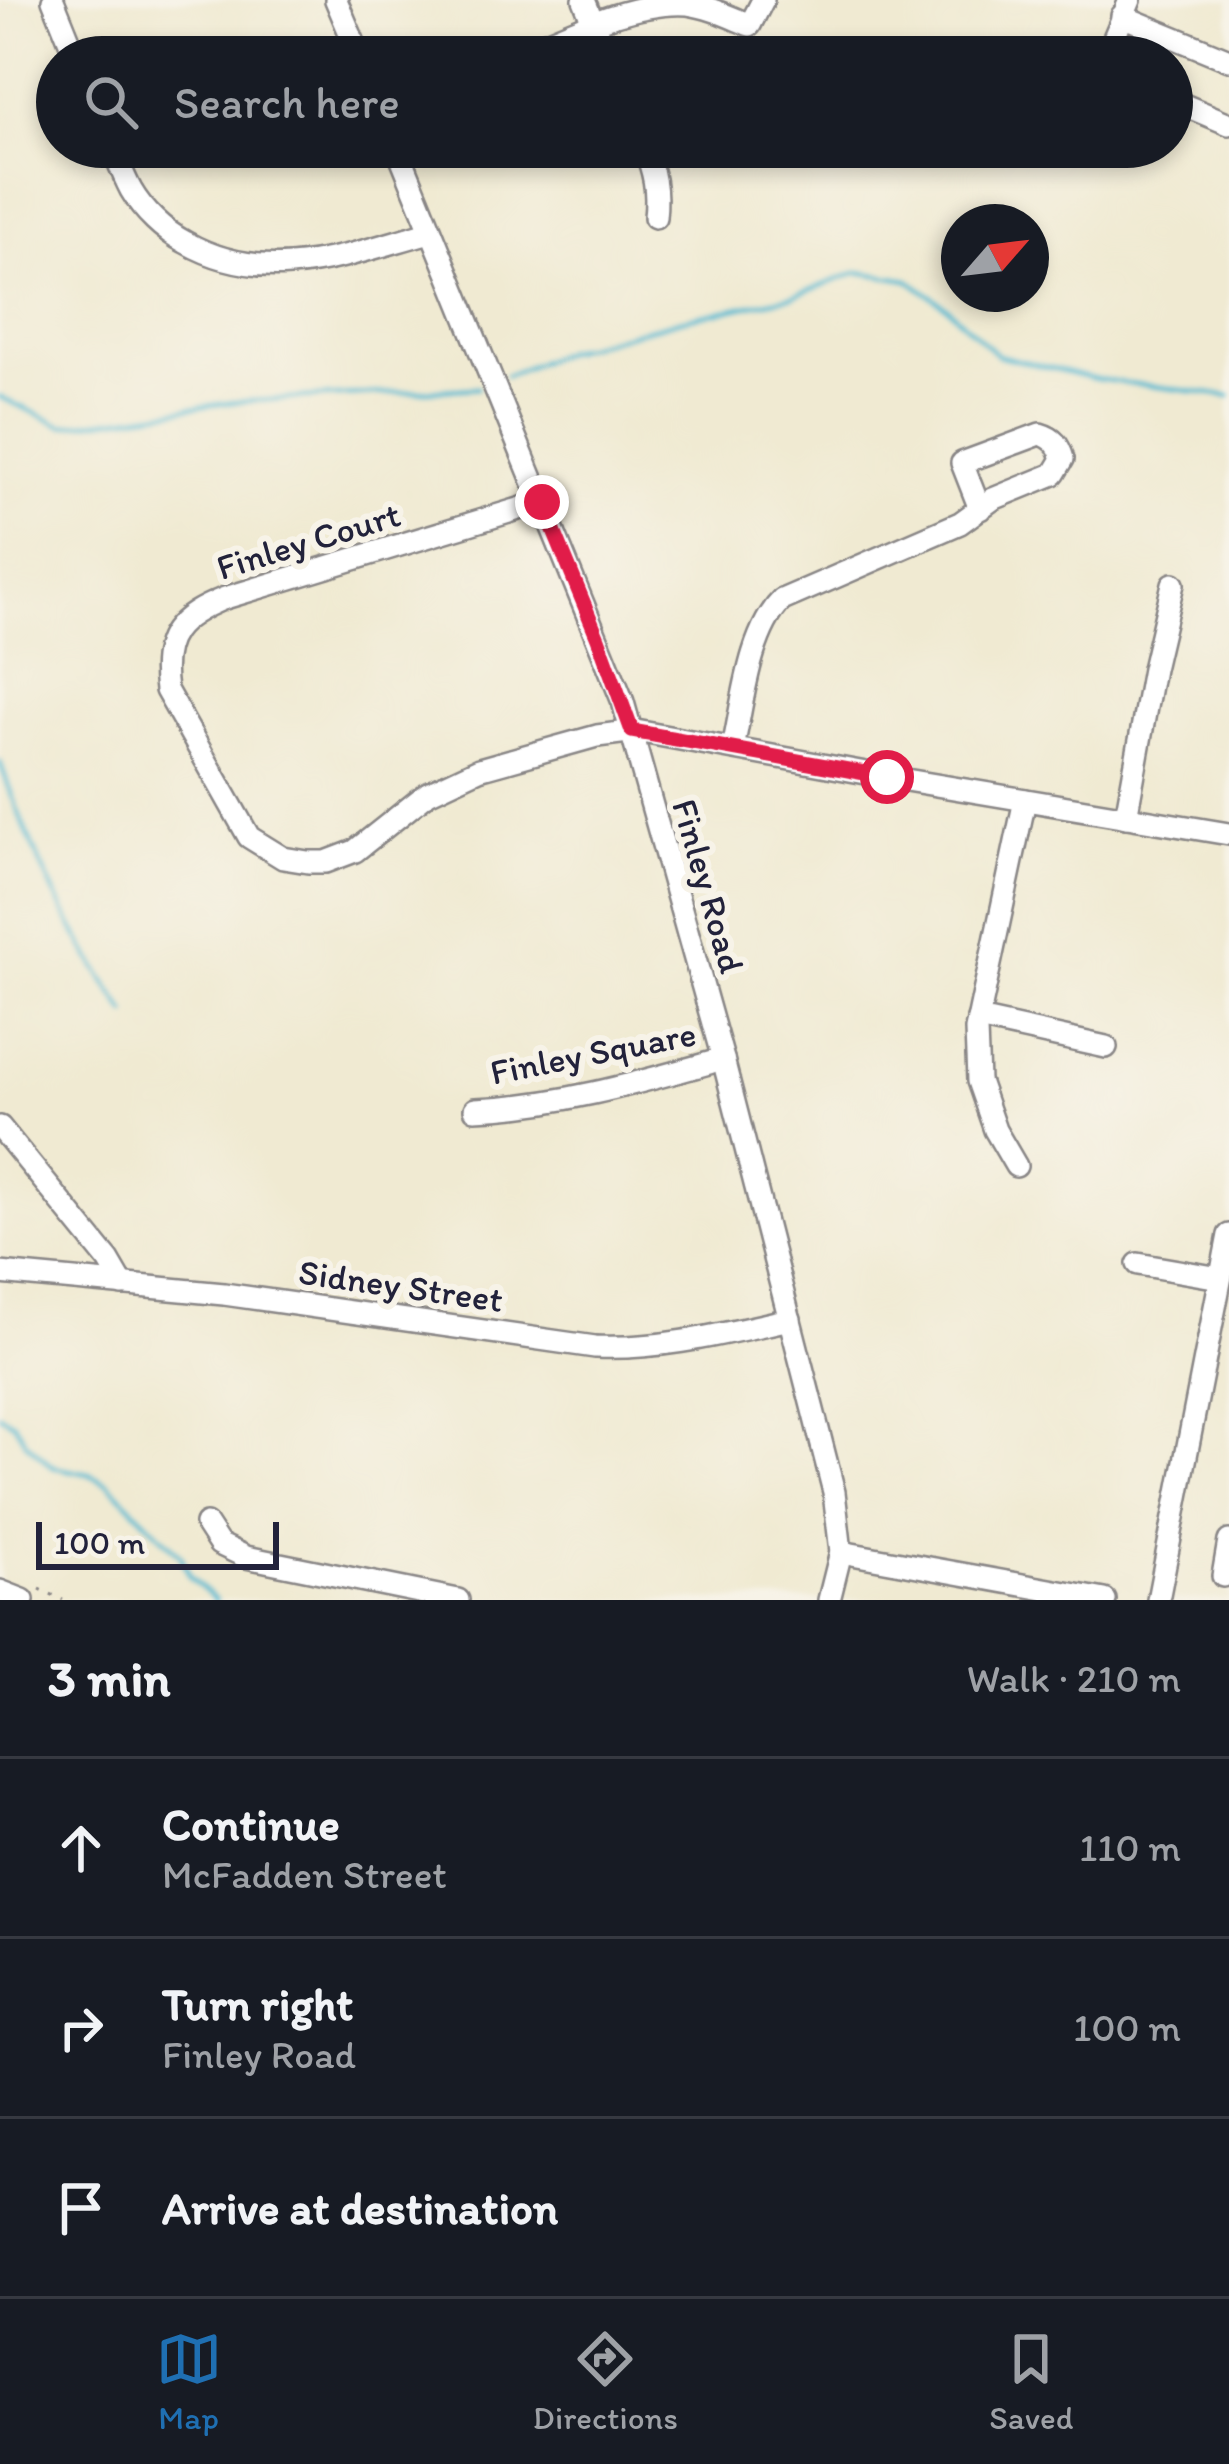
<!DOCTYPE html>
<meta charset="utf-8">
<style>
:root{--surface:#171b24;--page:#20242c;--text:#f1f3f6;--muted:#9ea1a6;--line:#363941;--accent:#1f6fb2}
body{margin:0;font-family:Itim,sans-serif;background:var(--page);color:var(--text)}
.compass{position:absolute;left:941px;top:204px;width:108px;height:108px;border-radius:50%;background:var(--surface);box-shadow:0 6px 18px #0003;rotate:62deg}
.scale{position:absolute;left:36px;bottom:30px;width:243px;box-sizing:border-box;padding-left:12px;border:6px solid #22223b;border-top:0;font-size:33px;line-height:42px;white-space:nowrap;color:#22223b;-webkit-text-stroke:9px #f7f3e8;paint-order:stroke}
.stop{position:absolute;width:36px;height:36px;margin:-27px;border:9px solid #e11d48;border-radius:50%;background:#fff}
.stop.end{background:#e11d48;border-color:#fff;box-shadow:0 3px 12px #0008}
.list{margin:0;padding:0;list-style:none}
h2{display:flex;justify-content:space-between;align-items:center;height:156px;margin:0;padding:0 48px;font-size:51px}
h2 small{font-size:39px;font-weight:400;color:var(--muted)}
.list li{display:grid;grid-template-columns:78px 1fr auto;gap:36px;align-items:center;box-sizing:border-box;height:180px;padding:0 48px;border-top:3px solid var(--line)}
.list b{display:block;font-size:45px;white-space:nowrap}
.list p{margin:0;font-size:39px;white-space:nowrap;color:var(--muted)}
.list em{font-size:39px;font-style:normal;color:var(--muted)}
.icon{flex:none;width:66px;height:66px;fill:none;stroke:currentColor;stroke-width:2;stroke-linecap:round;stroke-linejoin:round}
.map{position:relative;flex:none;width:1229px;height:1600px;overflow:hidden}
.search{position:absolute;background:var(--surface);box-shadow:0 6px 18px #0003;left:36px;right:36px;top:36px;height:132px;display:flex;align-items:center;gap:30px;box-sizing:border-box;padding:0 42px;border-radius:66px;color:var(--muted);font-size:45px}
.sheet{height:696px;background:var(--surface)}
nav{display:flex;justify-content:space-around;align-items:center;box-sizing:border-box;height:168px;border-top:3px solid var(--line);background:var(--surface);font-size:33px;color:var(--muted)}
nav a{display:grid;justify-items:center;gap:6px}
nav .on{color:var(--accent)}
.map>svg:first-child{display:block}
.lines{fill:none;stroke-linecap:round;stroke-linejoin:round}
.stream{stroke:#55bbd3;stroke-width:4.5}
.minor-casing{stroke:#898686;stroke-width:26}
.path{stroke:#898686;stroke-width:3;stroke-dasharray:3 9;stroke-linecap:butt}
.minor{stroke:#fff;stroke-width:21}
.route{stroke:#e11d48;stroke-width:15}
.labels{text-anchor:middle;stroke-width:12;stroke-linejoin:round;paint-order:stroke}
.street-label{font-size:36px;fill:#22223b;stroke:#f7f3e8}
</style>
<div class="map">
<svg width="1229" height="1600" viewBox="0 0 1229 1600">
<rect width="100%" height="100%" fill="#f7f3e8"/>
<filter id="ink" filterUnits="userSpaceOnUse"><feTurbulence type="fractalNoise" baseFrequency=".00833" numOctaves="2"/><feDisplacementMap in="SourceGraphic" scale="24" xChannelSelector="R" yChannelSelector="G"/><feConvolveMatrix kernelMatrix="1 2 1 2 8 2 1 2 1" color-interpolation-filters="sRGB"/></filter>
<filter id="wash" filterUnits="userSpaceOnUse"><feTurbulence type="fractalNoise" baseFrequency=".004" numOctaves="4" result="noise"/><feDisplacementMap in="SourceGraphic" scale="48" xChannelSelector="R" yChannelSelector="G"/><feGaussianBlur stdDeviation="2.7" result="paint"/><feColorMatrix in="noise" values="0 0 0 0 0 0 0 0 0 0 0 0 0 0 0 0 0 1.4 0 .05"/><feComposite in="paint" operator="in"/></filter>
<g filter="url(#wash)">
<rect width="100%" height="100%" fill="#f0ead2"/>
<g class="lines">
<g class="stream">
<path d="M506,376L563,352L684,319L794,296L858,272L909,280L948,308L997,355L1096,379L1229,396"/>
<path d="M0,397L63,426L234,402L478,388"/>
<path d="M0,762C30,850 73,938 127,1014"/>
<path d="M0,1415L14,1423L26,1442L53,1467L89,1474L109,1484L181,1556L190,1577L215,1600"/>
</g>
</g>
</g>
<g filter="url(#ink)">
<g class="lines">
<g class="minor-casing">
<g id="minor">
<path d="M53,0L76,57"/>
<path d="M336,0L360,57"/>
<path d="M584,0L607,57"/>
<path d="M1122,16L1229,60"/>
<path d="M511,57C562,36 632,0 688,4C710,7 730,17 750,25L763,0"/>
<path d="M1106,57L1130,0"/>
<path d="M1172,100L1229,124"/>
<path d="M112,147C118,161 124,177 131,190C143,211 164,231 185,242C268,289 345,255 430,232"/>
<path d="M397,147L623,702L723,1059L834,1492L841,1552L829,1600"/>
<path d="M644,147C654,172 658,190 655,217"/>
<path d="M542,502L225,598C178,617 158,636 166,690L249,837L283,858L308,862H326L355,851L428,793L479,769L597,736L636,731L888,777L1229,834"/>
<path d="M733,748C743,703 749,633 782,600L960,523L993,499L1054,474L1063,459C1059,445 1054,438 1040,434L962,463L980,509"/>
<path d="M1126,817L1153,669L1173,584"/>
<path d="M978,1019L1106,1047"/>
<path d="M475,1109C560,1106 641,1082 723,1059"/>
<path d="M0,1127L109,1261L123,1285"/>
<path d="M1016,1166L995,1130L978,1081L976,1030L1025,800"/>
<path d="M1138,1264L1220,1278"/>
<path d="M0,1273L224,1294L595,1347C662,1350 726,1333 790,1319"/>
<path d="M206,1524L219,1544L246,1557L458,1600"/>
<path d="M841,1552L1105,1600"/>
<path d="M1223,1576L1229,1541"/>
<path d="M0,1591L23,1600"/>
<path d="M1158,1600L1229,1235"/>
</g>
</g>
<path class="path" d="M40,1589L63,1600"/>
<use href="#minor" class="minor"/>
</g>
</g>
<g class="lines" filter="url(#ink)">
<path class="route" d="M542,502L598,638L632,731L887,777"/>
</g>
<g class="labels">
<g class="street-label">
<text transform="translate(308 540) rotate(-17)" y="13">Finley Court</text>
<text transform="translate(709 886) rotate(74)" y="13">Finley Road</text>
<text transform="translate(593 1052) rotate(-11)" y="13">Finley Square</text>
<text transform="translate(401 1285) rotate(8)" y="13">Sidney Street</text>
</g>
</g>
</svg>
<svg class="compass" viewBox="-18 -18 36 36"><path d="M0-13l5 13h-10z" fill="#e53935"/><path d="M0 13l5-13h-10z" fill="#9ea1a6"/></svg>
<div class="scale">100 m</div>
<div class="stop" style="left:887px;top:777px"></div>
<div class="stop end" style="left:542px;top:502px"></div>
<div class="search"><svg class="icon" aria-label="search" viewBox="0 0 24 24"><circle cx="10" cy="10" r="6"/><path d="M15 15l6 6"/></svg>Search here</div>
</div>
<section class="sheet">
<h2>3 min<small>Walk · 210 m</small></h2>
<ul class="list">
<li><svg class="icon" aria-label="ahead" viewBox="0 0 24 24"><path d="M12 20V5M6 11l6-6 6 6"/></svg><div><b>Continue</b><p>McFadden Street</p></div><em>110 m</em></li>
<li><svg class="icon" aria-label="right" viewBox="0 0 24 24"><path d="M7 20v-9h11M14 6l5 5-5 5"/></svg><div><b>Turn right</b><p>Finley Road</p></div><em>100 m</em></li>
<li><svg class="icon" aria-label="arrive" viewBox="0 0 24 24"><path d="M6 21V4h12l-3 4 3 4H6"/></svg><div><b>Arrive at destination</b></div></li>
</ul>
</section>
<nav>
<a class="on"><svg class="icon" aria-label="map" viewBox="0 0 24 24"><path d="M3 6l6-2 6 2 6-2v14l-6 2-6-2-6 2zM9 4v14M15 6v14"/></svg>Map</a>
<a><svg class="icon" aria-label="directions" viewBox="0 0 24 24"><path d="M12 3l9 9-9 9-9-9zM9 14v-3h6M13 9l2 2-2 2"/></svg>Directions</a>
<a><svg class="icon" aria-label="saved" viewBox="0 0 24 24"><path d="M7 4h10v16l-5-4-5 4z"/></svg>Saved</a>
</nav>
